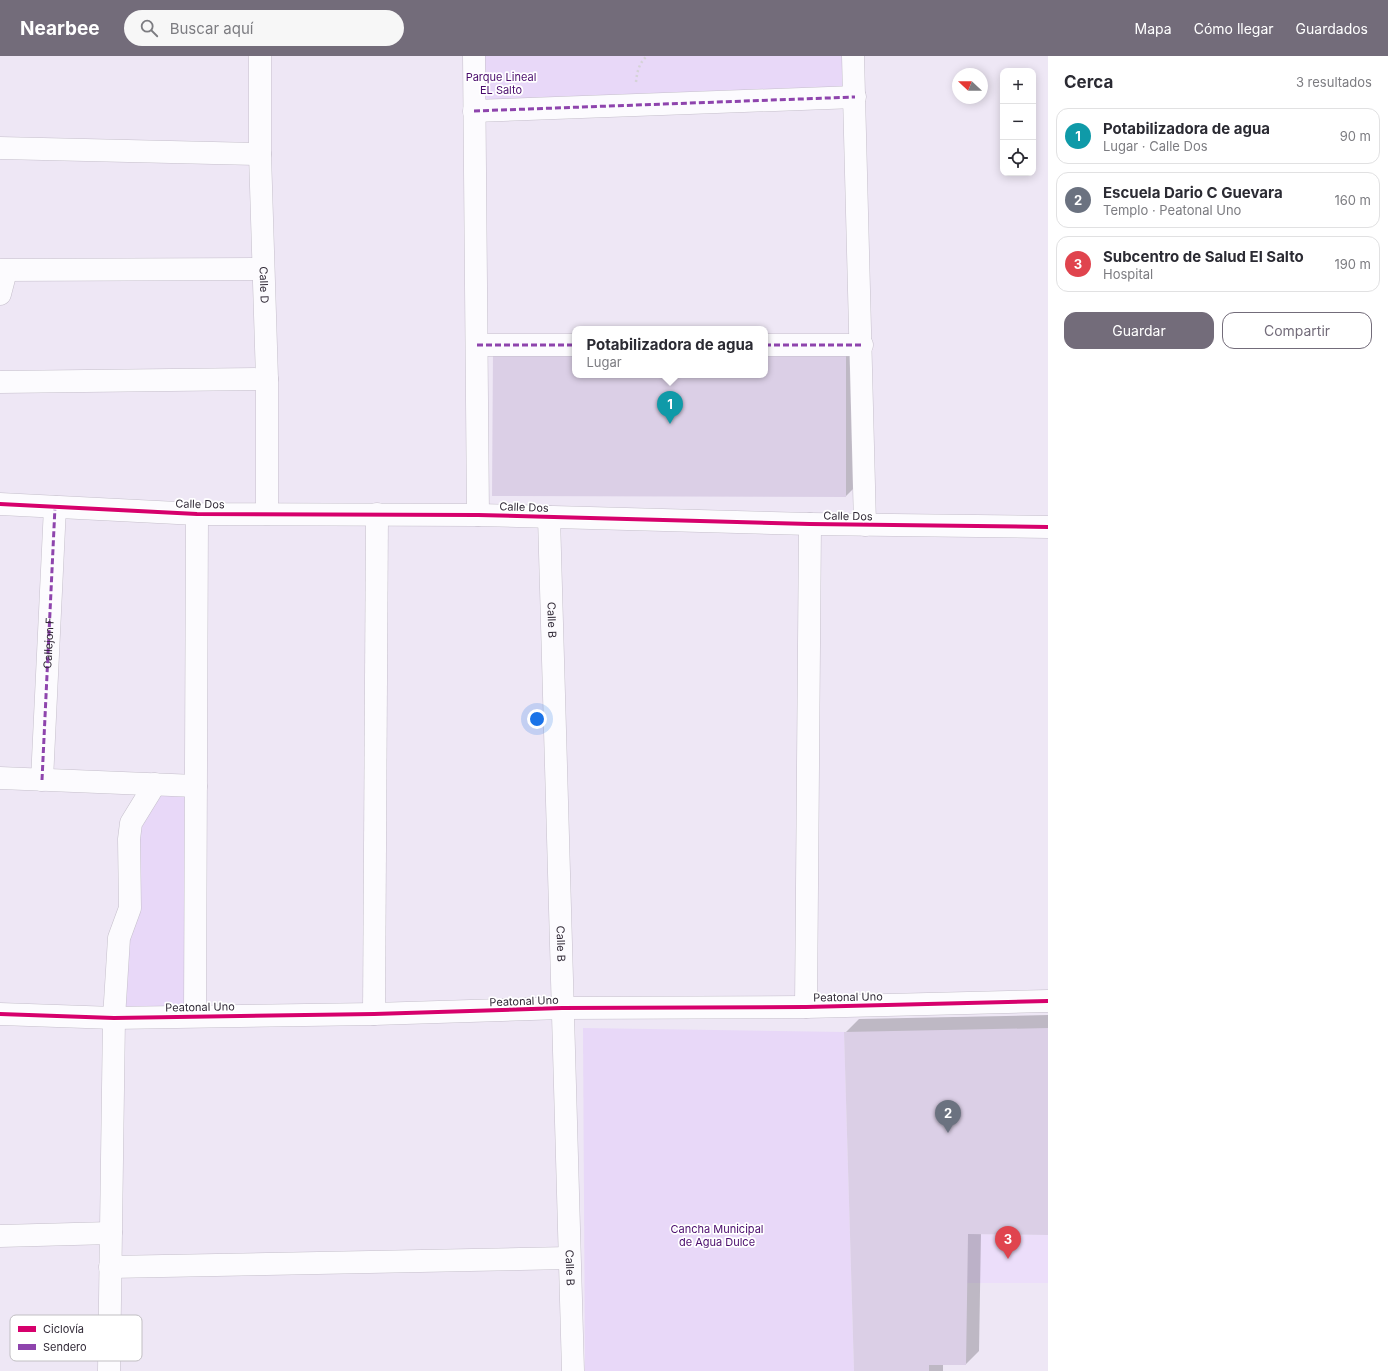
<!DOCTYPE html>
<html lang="es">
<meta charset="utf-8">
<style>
:root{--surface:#fff;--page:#f7f7f7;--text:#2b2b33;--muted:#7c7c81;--line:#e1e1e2;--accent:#736c7a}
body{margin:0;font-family:Inter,sans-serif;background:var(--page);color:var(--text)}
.controls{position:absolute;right:12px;top:12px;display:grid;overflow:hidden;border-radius:8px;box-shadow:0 2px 10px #0003}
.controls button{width:36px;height:36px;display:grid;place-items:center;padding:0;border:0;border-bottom:1px solid var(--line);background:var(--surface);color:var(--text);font:20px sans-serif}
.compass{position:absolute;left:952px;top:12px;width:36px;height:36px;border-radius:50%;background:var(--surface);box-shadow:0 2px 10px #0003;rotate:292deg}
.you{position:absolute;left:537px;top:663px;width:14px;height:14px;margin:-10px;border:3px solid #fff;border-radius:50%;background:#1a73e8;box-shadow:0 0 0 6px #1a73e833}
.badge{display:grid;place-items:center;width:26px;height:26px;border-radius:50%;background:var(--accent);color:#fff;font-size:13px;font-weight:700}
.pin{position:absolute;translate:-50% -33px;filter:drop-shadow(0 1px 2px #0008)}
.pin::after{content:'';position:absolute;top:21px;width:14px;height:12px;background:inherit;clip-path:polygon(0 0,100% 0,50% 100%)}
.popup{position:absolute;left:572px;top:270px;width:196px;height:52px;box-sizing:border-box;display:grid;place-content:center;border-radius:8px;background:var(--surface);filter:drop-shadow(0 1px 3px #0005);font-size:13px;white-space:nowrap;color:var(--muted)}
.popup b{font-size:15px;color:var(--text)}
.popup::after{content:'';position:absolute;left:50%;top:100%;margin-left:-8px;border:8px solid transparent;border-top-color:var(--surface)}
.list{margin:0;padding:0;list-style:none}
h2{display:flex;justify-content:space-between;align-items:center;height:52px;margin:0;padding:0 16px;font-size:17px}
h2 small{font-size:13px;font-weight:400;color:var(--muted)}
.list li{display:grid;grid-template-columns:26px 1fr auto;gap:12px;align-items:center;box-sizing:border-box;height:56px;margin:0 8px 8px;padding:0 8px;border:1px solid var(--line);border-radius:12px}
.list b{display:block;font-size:15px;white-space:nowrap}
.list p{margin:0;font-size:13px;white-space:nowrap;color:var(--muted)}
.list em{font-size:13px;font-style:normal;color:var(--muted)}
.actions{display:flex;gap:8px;padding:12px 16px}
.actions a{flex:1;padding:9px 0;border:1px solid var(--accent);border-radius:12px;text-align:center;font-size:14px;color:var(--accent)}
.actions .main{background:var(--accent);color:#fff}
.icon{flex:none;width:22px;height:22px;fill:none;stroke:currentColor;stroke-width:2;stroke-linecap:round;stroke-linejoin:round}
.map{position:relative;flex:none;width:1048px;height:1315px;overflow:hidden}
header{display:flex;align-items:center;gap:24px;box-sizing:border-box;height:56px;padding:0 20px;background:var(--accent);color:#fff}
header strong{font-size:19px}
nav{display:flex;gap:22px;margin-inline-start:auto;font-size:14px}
.search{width:280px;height:36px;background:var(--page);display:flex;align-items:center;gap:10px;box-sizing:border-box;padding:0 14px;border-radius:22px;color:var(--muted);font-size:15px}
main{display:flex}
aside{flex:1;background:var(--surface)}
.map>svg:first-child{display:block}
.built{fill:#ecdefa}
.green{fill:#e8d8f8}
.shadow{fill:#0003}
.building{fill:#dbcfe6}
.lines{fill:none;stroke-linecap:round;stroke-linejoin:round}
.street-casing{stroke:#c5bfcb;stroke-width:23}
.path{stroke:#d5d3d7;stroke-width:2.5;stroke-dasharray:2 3;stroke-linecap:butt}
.street{stroke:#fcfbfe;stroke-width:22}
.quiet{stroke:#8e44ad;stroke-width:3;stroke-dasharray:6 3;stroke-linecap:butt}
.cycleway-casing{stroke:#fff;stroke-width:6}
.cycleway{stroke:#d6006c;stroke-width:4}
.labels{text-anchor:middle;stroke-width:3.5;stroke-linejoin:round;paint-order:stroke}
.park-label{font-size:11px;fill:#490b6c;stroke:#fff}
.street-label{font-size:11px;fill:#312a37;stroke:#fff}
.key{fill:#fff;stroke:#c1bfc3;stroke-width:1}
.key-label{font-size:11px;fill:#312a37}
</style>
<header>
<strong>Nearbee</strong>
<div class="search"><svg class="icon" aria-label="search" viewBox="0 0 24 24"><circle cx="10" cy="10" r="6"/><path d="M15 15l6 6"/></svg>Buscar aquí</div>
<nav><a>Mapa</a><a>Cómo llegar</a><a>Guardados</a></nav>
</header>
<main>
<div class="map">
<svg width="1048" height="1315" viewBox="0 0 1048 1315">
<rect width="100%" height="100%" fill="#eee7f5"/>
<path class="built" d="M968,1178L1048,1179V1227H967Z"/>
<g class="green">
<path d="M474,0H853L855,41L474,55Z"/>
<path d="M157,732L193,734L190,956L119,957L132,784Z"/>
<path d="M583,972L844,976L854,1315H585Z"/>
</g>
<g class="shadow">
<path d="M859,281V427L846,440L575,319H765Z"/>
<path d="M1048,959V1178L981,1177L979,1295L966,1308H943V1315H855L845,977L859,963Z"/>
</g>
<g class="building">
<path d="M846,294V441L492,440L493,296H575V319H765V295Z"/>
<path d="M1048,972V1179L968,1178L966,1309H929V1315H854L844,976Z"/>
</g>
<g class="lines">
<g class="street-casing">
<g id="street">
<path id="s1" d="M260,0V98L267,323V458"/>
<path d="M474,0L478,459"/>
<path d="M853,0L865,469"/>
<path d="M474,55L855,41"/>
<path d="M0,92L260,98"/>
<path d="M0,214L263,213"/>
<path d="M0,238L6,215"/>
<path d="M477,289H575"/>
<path d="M765,289H862"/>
<path d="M0,326L267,323"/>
<path d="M0,448L197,458L478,459L810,468L1048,471"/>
<path id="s2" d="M549,461L573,1315"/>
<path d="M0,722L196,730"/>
<path d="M42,724L55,451"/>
<path d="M806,951L810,468"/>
<path d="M0,958L114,962L374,958L562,952L806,951L1048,945"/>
<path d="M374,958L377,458"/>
<path d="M195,960L197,458"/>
<path d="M0,1180L111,1177"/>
<path d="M110,1211L569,1202"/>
<path d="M109,1315L114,962L119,882L130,852L129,783L131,767L155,728"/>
</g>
</g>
<path class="path" d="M636,26C637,16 639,7 647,0"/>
<use href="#street" class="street"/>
<g class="quiet">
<path d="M474,55L855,41"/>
<path d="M477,289H575"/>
<path d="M765,289H862"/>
<path id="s3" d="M42,724L55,451"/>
</g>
<g class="cycleway-casing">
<g id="cycleway">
<path d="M0,448L197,458L478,459L810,468L1048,471"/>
<path d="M0,958L114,962L374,958L562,952L806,951L1048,945"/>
</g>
</g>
<use href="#cycleway" class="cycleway"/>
</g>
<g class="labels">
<g class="park-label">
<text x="501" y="25">Parque Lineal<tspan x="501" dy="13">EL Salto</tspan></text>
<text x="717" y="1177">Cancha Municipal<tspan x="717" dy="13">de Agua Dulce</tspan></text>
</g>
<g class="street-label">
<text dy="4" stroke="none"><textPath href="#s1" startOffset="229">Calle D</textPath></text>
<text transform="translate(200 448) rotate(1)" y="4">Calle Dos</text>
<text transform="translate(524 451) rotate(2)" y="4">Calle Dos</text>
<text transform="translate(848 460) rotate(1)" y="4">Calle Dos</text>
<text dy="4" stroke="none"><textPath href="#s2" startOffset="103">Calle B</textPath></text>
<text dy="4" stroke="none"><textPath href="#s3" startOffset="137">Callejon F</textPath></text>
<text dy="4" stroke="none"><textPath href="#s2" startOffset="427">Calle B</textPath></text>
<text transform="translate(848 941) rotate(-1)" y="4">Peatonal Uno</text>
<text transform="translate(524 945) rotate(-2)" y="4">Peatonal Uno</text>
<text transform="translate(200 951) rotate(-1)" y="4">Peatonal Uno</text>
<text dy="4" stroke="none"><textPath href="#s2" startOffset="751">Calle B</textPath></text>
</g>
</g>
<rect x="10" y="1259" width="132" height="46" rx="6" class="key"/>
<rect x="18" y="1270" width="18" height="6" fill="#d6006c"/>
<rect x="18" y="1288" width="18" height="6" fill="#8e44ad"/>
<g class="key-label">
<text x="43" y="1277">Ciclovía</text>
<text x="43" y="1295">Sendero</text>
</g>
</svg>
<div class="controls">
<button>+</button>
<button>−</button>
<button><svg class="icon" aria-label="locate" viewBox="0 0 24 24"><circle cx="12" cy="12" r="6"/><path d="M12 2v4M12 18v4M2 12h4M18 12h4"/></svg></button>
</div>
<svg class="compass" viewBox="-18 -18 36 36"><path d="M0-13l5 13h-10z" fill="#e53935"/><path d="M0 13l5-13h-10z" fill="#7c7c81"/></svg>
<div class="you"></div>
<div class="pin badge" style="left:670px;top:368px;background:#0f9aa8">1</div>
<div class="popup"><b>Potabilizadora de agua</b>Lugar</div>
<div class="pin badge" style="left:948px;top:1077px;background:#6b7280">2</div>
<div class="pin badge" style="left:1008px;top:1203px;background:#e0444e">3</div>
</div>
<aside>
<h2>Cerca<small>3 resultados</small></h2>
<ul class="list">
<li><span class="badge" style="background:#0f9aa8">1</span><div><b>Potabilizadora de agua</b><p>Lugar · Calle Dos</p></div><em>90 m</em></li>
<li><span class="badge" style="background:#6b7280">2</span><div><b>Escuela Dario C Guevara</b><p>Templo · Peatonal Uno</p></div><em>160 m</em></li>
<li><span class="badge" style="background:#e0444e">3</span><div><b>Subcentro de Salud El Salto</b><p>Hospital</p></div><em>190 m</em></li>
</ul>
<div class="actions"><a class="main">Guardar</a><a>Compartir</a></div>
</aside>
</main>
